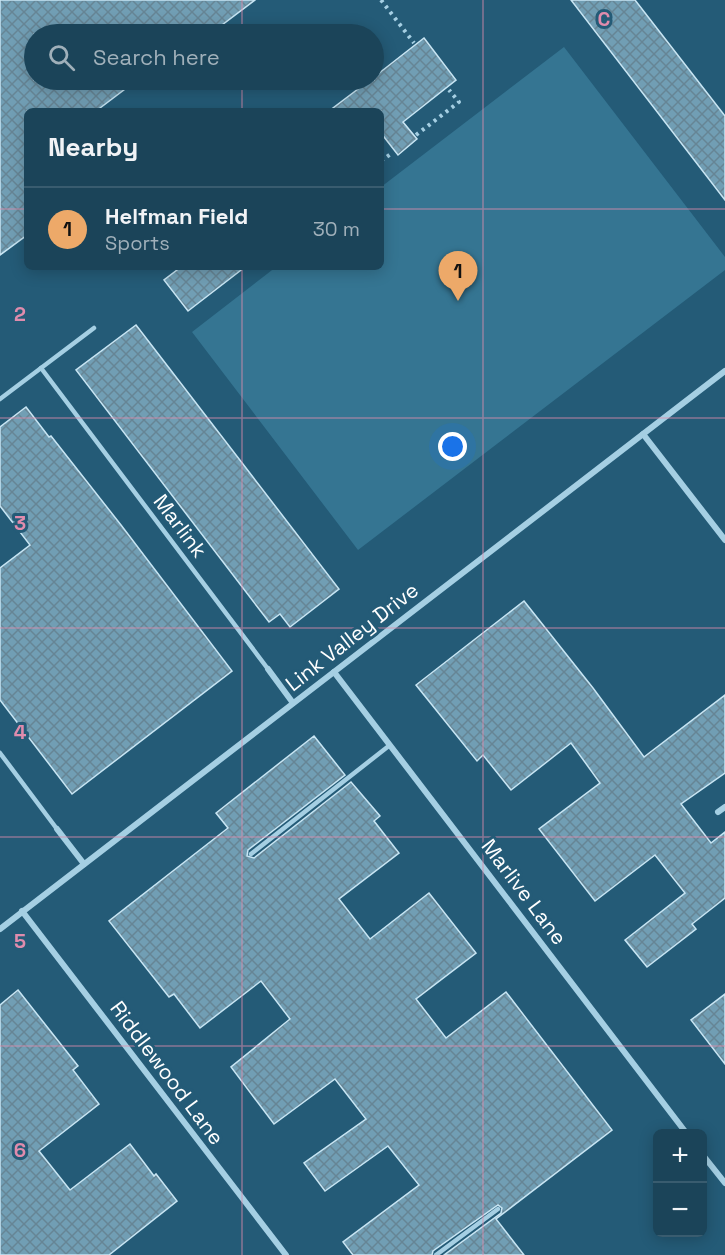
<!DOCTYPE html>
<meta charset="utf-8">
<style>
:root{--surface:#1b4459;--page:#244b5f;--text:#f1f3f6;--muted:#a0b0ba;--line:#395c6f;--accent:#eda969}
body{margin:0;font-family:"Space Grotesk",sans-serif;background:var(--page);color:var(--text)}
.controls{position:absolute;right:18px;bottom:18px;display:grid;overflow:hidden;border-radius:9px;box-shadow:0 3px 15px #0003}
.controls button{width:54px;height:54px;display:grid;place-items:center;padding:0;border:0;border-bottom:2px solid var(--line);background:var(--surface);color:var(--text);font:30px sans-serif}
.you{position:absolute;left:453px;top:447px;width:21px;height:21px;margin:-15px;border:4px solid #fff;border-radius:50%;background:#1a73e8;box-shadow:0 0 0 9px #1a73e833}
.badge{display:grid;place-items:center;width:39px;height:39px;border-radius:50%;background:var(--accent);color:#111;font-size:20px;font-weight:700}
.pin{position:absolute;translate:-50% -50px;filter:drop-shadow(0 2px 3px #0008)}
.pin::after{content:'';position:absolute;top:32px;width:21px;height:18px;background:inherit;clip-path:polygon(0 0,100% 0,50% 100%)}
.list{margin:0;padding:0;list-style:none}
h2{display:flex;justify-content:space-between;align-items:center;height:78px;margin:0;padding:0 24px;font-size:26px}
h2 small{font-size:20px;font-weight:400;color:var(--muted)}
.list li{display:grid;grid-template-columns:39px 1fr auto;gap:18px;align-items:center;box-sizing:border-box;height:84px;padding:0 24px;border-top:2px solid var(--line)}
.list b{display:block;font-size:22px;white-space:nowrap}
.list p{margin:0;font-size:20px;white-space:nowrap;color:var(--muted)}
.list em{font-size:20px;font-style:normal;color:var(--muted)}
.icon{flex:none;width:33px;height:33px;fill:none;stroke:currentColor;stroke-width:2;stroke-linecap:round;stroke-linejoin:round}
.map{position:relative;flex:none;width:725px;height:1255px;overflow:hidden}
.search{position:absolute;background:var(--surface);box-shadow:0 3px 15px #0003;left:24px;top:24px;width:360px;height:66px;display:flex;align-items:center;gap:15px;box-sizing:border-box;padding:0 21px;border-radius:33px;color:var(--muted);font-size:22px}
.panel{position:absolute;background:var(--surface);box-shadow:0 3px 15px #0003;left:24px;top:108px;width:360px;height:162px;border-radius:9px}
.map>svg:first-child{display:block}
.garden{fill:#357592}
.building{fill:url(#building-cross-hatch);stroke:#c8e5f3;stroke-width:1.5}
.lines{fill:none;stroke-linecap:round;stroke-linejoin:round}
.path{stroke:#a5cfe3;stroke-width:4;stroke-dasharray:3 4.5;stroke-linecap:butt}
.service{stroke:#a5cfe3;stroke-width:4.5}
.minor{stroke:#a5cfe3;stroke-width:6}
.grid{fill:none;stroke:#e08cad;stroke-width:1.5;stroke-opacity:0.55}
.labels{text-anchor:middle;stroke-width:6;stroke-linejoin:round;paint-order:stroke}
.street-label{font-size:21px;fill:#fff;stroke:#245b77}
.grid-label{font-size:20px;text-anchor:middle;font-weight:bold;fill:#e08cad;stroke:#245b77;stroke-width:6;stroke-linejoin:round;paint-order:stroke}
</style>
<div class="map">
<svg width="725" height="1255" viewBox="0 0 725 1255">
<defs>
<pattern id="building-cross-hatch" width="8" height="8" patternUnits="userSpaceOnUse" patternTransform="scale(1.5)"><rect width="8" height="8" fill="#719eb4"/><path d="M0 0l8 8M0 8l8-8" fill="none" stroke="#668595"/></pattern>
</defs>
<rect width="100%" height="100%" fill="#245b77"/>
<path class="garden" d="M564,47L725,257V270L358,550L192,332L276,267H381V187Z"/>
<g class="building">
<path d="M0,0H255L210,34H34V80H137L96,111H27V235L0,255Z"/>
<path d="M571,0H635L725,116V200Z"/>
<path d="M424,38L456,80L403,122L417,139L398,155L384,137L381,138V111H329L370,80H374V77Z"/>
<path d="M181,267H245L188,311L164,280Z"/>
<path d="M136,325L339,589L290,627L280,614L269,622L76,370Z"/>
<path d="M26,407L49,437L51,436L121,525L232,671L72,794L0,700V568L30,545L0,506V427Z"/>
<path d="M524,601L593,688L644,757L725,695V773L681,804L711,843L725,832V898L692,924L696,929L647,967L625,940L685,893L655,855L595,901L539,829L600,783L571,743L511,790L483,755L477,761L416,685Z"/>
<path d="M314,736L345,775L248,850L247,856L254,858L351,782L380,816L374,821L399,853L339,899L370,939L429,893L476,953L416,999L446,1038L506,992L612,1130L496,1219L524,1255H444L501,1213L502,1208L498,1205L433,1251L432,1255H353L343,1242L419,1185L388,1146L325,1191L304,1163L366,1119L335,1079L274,1124L231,1067L290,1019L261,981L200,1028L174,994L169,997L109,921L228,828L216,813Z"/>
<path d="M18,990L78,1066L73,1070L99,1104L39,1151L70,1190L130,1144L154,1176L156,1174L177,1201L109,1255H0V1005Z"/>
<path d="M725,994V1064L691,1020Z"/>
</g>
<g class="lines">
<g class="path">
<path d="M381,0L414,43"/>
<path d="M416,135L459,102L449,90"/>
<path d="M381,161L392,153"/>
</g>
<g class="service">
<path d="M41,368L268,669"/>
<path d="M0,399L94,328"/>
<path d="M0,753L57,829"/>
<path d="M251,854L390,745"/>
<path d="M436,1255L498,1209"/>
</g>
<g class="minor">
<path d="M643,434L725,540"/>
<path d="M268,669L293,703"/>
<path d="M334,672L687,1134"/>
<path d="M718,812L725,807"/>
<path d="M57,829L84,864"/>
<path d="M22,911L286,1255"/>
<path d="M0,929L725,371"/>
<path d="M702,1154L725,1183"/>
</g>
</g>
<path class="grid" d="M242,0V34M483,0V1255M242,80V111M0,209H27M381,209H725M242,267V1255M0,418H725M0,628H725M0,837H725M0,1046H725"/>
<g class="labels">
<g class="street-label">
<text transform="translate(180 526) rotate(53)" y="7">Marlink</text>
<text transform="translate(352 637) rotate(-38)" y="7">Link Valley Drive</text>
<text transform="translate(524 892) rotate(53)" y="7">Marlive Lane</text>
<text transform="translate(167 1073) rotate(53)" y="7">Riddlewood Lane</text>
</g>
</g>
<g class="grid-label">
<text x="604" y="26">C</text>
<text x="20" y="321">2</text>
<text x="20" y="530">3</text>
<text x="20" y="739">4</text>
<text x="20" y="948">5</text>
<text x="20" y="1157">6</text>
</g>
</svg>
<div class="controls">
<button>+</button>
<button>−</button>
</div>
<div class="you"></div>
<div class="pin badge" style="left:458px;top:301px">1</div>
<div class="search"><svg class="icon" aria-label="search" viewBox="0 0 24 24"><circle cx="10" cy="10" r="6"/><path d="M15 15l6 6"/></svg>Search here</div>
<section class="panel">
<h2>Nearby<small></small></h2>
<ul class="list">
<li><span class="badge">1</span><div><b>Helfman Field</b><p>Sports</p></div><em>30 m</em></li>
</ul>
</section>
</div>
